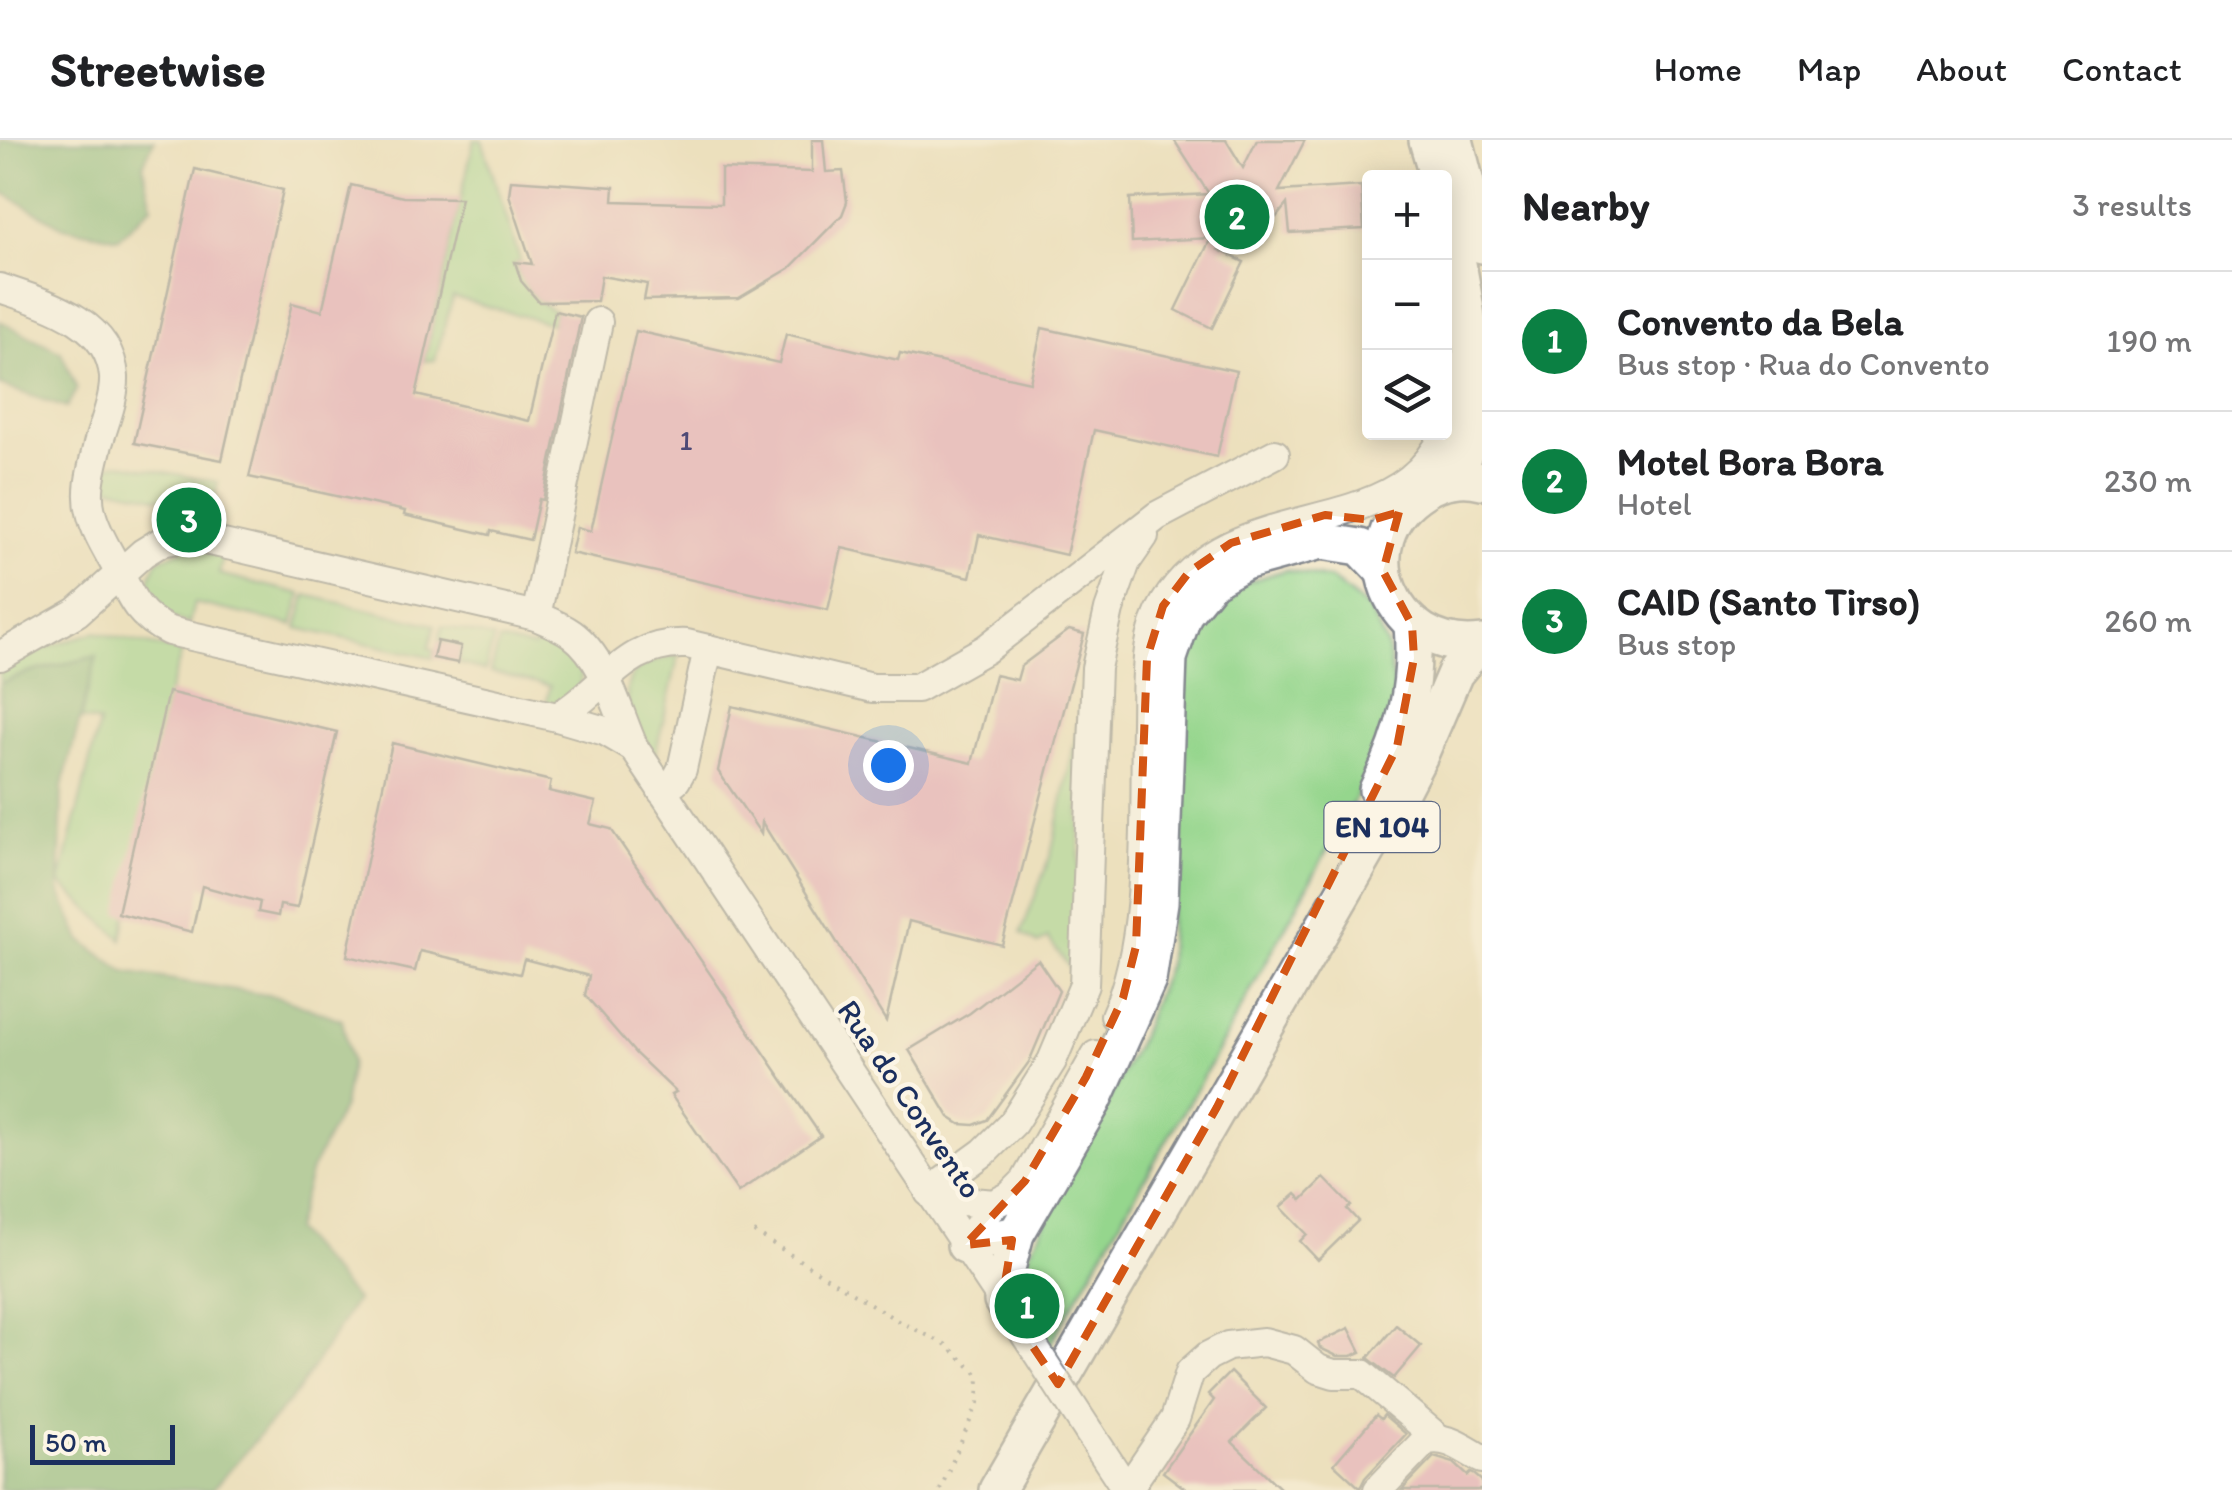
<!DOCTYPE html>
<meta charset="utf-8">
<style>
:root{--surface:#fff;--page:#f6f6f6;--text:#202124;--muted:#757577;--line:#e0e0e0;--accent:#0b8043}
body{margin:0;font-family:Itim,sans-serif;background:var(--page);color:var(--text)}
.controls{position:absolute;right:30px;top:30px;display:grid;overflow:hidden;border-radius:10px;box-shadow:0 5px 25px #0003}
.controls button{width:90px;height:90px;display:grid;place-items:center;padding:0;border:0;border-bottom:2px solid var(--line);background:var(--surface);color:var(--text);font:50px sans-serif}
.scale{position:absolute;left:30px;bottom:25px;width:145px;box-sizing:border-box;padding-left:10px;border:5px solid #1b2f5e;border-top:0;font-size:28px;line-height:35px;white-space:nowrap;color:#1b2f5e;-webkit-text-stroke:8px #fcf5e5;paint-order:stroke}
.you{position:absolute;left:888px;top:625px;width:35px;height:35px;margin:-25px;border:8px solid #fff;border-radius:50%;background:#1a73e8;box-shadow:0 0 0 15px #1a73e833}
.badge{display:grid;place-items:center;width:65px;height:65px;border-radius:50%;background:var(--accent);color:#fff;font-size:32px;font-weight:700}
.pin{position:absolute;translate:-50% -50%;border:5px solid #fff;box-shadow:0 2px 10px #0006}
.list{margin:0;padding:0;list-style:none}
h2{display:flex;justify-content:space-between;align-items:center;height:130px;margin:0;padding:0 40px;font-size:42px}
h2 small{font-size:32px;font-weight:400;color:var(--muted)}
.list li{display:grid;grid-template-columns:65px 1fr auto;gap:30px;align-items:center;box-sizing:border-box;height:140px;padding:0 40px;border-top:2px solid var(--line)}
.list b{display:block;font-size:38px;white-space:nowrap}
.list p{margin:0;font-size:32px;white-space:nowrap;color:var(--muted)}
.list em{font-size:32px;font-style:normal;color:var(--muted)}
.icon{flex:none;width:55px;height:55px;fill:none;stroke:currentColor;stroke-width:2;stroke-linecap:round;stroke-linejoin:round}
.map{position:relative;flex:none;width:1482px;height:1350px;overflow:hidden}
header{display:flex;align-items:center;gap:60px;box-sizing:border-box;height:140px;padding:0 50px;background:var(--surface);border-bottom:2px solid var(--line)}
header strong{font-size:48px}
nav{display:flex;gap:55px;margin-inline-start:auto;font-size:35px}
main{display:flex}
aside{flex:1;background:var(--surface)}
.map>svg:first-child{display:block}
.green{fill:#95d68d;stroke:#588276;stroke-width:2.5}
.forest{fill:#78b778;stroke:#4a736b;stroke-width:2.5}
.building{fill:#e59dbe}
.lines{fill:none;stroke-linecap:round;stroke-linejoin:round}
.minor-casing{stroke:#84888e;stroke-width:32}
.major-casing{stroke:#84888e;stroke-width:40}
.path{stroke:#84888e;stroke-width:4;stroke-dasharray:2.5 8;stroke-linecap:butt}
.minor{stroke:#fff;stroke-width:28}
.major{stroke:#fff;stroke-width:35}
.minor-bridge-casing{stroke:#84888e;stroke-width:32;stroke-linecap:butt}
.minor-bridge{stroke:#fff;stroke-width:28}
.marked{fill:none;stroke:#d45514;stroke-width:8;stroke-dasharray:20 12;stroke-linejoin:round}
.labels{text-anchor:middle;stroke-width:9;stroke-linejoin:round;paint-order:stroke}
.number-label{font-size:28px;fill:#4e4a76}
.shield{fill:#fcf5e5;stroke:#5e6a86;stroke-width:2.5}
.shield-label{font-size:30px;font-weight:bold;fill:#1b2f5e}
.street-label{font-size:32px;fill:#1b2f5e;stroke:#fcf5e5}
</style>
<header>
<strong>Streetwise</strong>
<nav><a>Home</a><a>Map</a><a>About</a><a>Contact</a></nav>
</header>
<main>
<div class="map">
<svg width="1482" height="1350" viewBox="0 0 1482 1350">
<rect width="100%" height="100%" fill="#fcf5e5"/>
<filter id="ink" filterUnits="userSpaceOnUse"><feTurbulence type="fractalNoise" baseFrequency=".01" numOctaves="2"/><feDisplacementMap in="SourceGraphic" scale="20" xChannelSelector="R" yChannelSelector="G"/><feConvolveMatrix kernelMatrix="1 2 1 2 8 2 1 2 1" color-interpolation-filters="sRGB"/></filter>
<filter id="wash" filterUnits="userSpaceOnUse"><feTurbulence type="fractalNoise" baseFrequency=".0048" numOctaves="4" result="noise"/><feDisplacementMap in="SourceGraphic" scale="40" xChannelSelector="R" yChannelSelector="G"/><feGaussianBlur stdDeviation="2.25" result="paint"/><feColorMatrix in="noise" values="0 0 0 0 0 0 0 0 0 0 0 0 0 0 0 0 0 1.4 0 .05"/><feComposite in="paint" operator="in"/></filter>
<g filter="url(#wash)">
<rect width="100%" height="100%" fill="#ece0bd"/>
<g class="green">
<path d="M474,0H482L521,123H515C523,147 534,159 555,172L552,184L453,157L435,220L424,221Z"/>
<path d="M118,323L218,342L213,370L101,345L103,327Z"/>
<path d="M185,409L224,414L219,434L301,454L293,485L194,463L189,484L161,474C147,455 146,440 158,420Z"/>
<path d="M1285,430L1331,439L1369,469L1387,506L1396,558L1372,628L1216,914L1048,1208L1019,1161V1133L1141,895L1168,824L1177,569L1192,494L1234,446Z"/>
<path d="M306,455L435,485L429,508L435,511L433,518L297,488Z"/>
<path d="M442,486L494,498L485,531L458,523L461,506L439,501Z"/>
<path d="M539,488C570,505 594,521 574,559L546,565L550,546L491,532L499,501L535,508Z"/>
<path d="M95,492L182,512L169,552L122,799L60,743L99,583L80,579L96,517L27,533L0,544V525L25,514Z"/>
<path d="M679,514L654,620C642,596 608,549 641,527C651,520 668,518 679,514Z"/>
<path d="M1082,568L1077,838L1048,798L1038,804L1021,793L1051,714Z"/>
</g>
<g class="forest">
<path d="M0,0H154L143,25L152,66L118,98L63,87L0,51Z"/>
<path d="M0,181L61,212L77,249L66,268L0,245Z"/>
<path d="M97,516L62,647L59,750L81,800L125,832L280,857L342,880L351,922L343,967L311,1030L294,1090L356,1160L297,1252L212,1350H0V544L27,533Z"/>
</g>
<g id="blocks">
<g class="building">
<path d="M812,0H823L826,32L843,31L847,62L842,75L790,128L739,158L644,160L647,144L601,136L597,161L539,162L521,141L515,122L532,124L509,55L511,40L614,47L613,61L721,64V29L812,32Z"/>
<path d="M1174,0H1226L1243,28L1257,0H1305L1279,51L1361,46L1364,89L1290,93L1287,64L1261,96L1219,110L1244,122L1212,188L1176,170L1211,98L1132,102L1130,58L1209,54Z"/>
<path d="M195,29L283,50L222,320L134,303Z"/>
<path d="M351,45L403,57L461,58L416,255L529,281L555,171L581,177L543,360L539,359L530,400L491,391L490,395L404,375L405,371L249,337L292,163L322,171Z"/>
<path d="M1042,188L1236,231L1217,317L1094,290L1066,415L979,395L970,437L842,408L828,470L571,413L577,387L591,391L636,191L779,223L786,194L898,220L900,213L1030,242Z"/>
<path d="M1069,490L1084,494L1002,805L909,781L886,881L762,682L761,694L718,631L732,566L972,623L995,535L1017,540L1021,526Z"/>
<path d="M437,501L461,506L458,523L433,518Z"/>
<path d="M168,552L337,592L297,768L280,765L278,776L258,772L260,762L202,746L192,792L118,773Z"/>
<path d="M392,603L551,641L549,651L596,662L590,684L611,689L821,996L738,1052L671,955L676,952L636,914L585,855L589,836L524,819L520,834L420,811L415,831L347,816Z"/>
<path d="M1038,820L1059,851L1029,922L987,980L974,985L960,984L949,977L909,910L970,873Z"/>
<path d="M1324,1038L1351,1066L1347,1069L1358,1081L1318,1120L1300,1101L1307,1094L1281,1067L1296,1054L1302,1060Z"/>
<path d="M1396,1185L1421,1206L1394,1238L1368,1218Z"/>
<path d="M1349,1188L1361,1212L1352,1216H1337L1320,1208L1318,1203Z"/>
<path d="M1230,1232L1266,1268L1232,1302L1282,1350H1187L1163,1332L1214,1260L1208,1254Z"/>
<path d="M1376,1275L1381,1279L1384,1275L1406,1294L1365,1338L1360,1348L1334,1324Z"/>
<path d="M1434,1317L1454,1323L1468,1336L1471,1333L1475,1335L1482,1341V1350H1402Z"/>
</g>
</g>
</g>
<g filter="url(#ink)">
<use href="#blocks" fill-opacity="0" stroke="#84888e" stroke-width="2.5"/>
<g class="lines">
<g class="minor-casing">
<g id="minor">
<path d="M0,148C44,163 110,180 114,237C115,257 104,284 98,304C93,326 85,350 91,372C95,391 108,411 117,428C131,458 138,476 169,491L557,577L605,591L634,608"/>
<path d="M536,476L598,182"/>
<path d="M0,516L77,472L143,413L161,402L189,397L219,403L536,476C548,481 561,486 572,494C605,518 618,572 634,608L1025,1194"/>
<path d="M557,577C605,550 624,501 687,504L872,548H917L986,509L1157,376L1275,314"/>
<path d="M662,651L676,640L682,629L708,509"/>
<path d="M1115,876C1152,796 1144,672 1146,583C1147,544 1143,498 1165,463C1245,333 1447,430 1460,225"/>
<path d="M929,1052L984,1012L1013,983L1052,921L1084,845L1096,528L1109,470L1126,422L1144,396"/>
<path d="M929,1052L953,1060L994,1064"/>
<path d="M965,1105L994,1064L1010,1056L1025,1041L1096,915"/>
<path d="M1089,1292L1127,1350"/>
<path d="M1127,1350L1175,1279L1190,1232L1208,1216L1228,1206L1264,1202L1294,1210L1318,1229L1334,1234H1362L1439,1299"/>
<path d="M1378,1350L1425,1301C1446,1294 1464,1309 1482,1319"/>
</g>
</g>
<g class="major-casing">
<g id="major">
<path d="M1427,0L1438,38"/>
<path d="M1455,0L1482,105"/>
<path d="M1444,57C1459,124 1482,233 1471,298C1466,312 1457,326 1450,340"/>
<path d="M1482,341C1462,336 1440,340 1423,351C1344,401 1391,515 1482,503"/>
<path d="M1377,650C1405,595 1417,546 1412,485"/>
<path d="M965,1105L1016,1094"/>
<path d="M1002,1161L1004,1140L1016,1094L1093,962L1148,840L1160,762L1169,518L1184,474L1211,441L1244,422L1321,401L1360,407L1383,431"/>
<path d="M997,1350L1393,667L1420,615L1455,533L1479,504"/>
</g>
</g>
<path class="path" d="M754,1092L898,1181L945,1204L979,1235L978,1263L940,1350"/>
<use href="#minor" class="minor"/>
<use href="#major" class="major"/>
<g class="minor-bridge-casing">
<path id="minor-bridge" d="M1025,1194L1089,1292"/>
</g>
<use href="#minor-bridge" class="minor-bridge"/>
</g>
</g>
<path d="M0 0H1482V1350H0ZM1399,372L1383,431L1412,485L1414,518L1397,607L1217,967L1058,1244L1002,1161L1012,1100L965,1105L1025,1041L1086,937L1123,858L1136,806L1147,518L1163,466L1189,432L1231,403L1325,375L1372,380Z" fill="#ece0bd" fill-opacity=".55" fill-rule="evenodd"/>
<path class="marked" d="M1399,372L1383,431L1412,485L1414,518L1397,607L1217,967L1058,1244L1002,1161L1012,1100L965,1105L1025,1041L1086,937L1123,858L1136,806L1147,518L1163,466L1189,432L1231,403L1325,375L1372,380Z"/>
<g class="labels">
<g class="number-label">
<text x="686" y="310">1</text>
</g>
<rect class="shield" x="1324.5" y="662" width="115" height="50" rx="8"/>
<g class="shield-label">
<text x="1382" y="697">EN 104</text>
</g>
<g class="street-label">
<text transform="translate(910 959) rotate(56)" y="11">Rua do Convento</text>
</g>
</g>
</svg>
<div class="controls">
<button>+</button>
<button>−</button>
<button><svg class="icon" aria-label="layers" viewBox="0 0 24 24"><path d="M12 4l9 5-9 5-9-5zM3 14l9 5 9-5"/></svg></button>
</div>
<div class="scale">50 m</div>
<div class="you"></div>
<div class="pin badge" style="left:1027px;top:1166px">1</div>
<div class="pin badge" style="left:1237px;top:77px">2</div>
<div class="pin badge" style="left:189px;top:380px">3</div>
</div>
<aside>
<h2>Nearby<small>3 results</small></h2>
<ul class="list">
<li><span class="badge">1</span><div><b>Convento da Bela</b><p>Bus stop · Rua do Convento</p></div><em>190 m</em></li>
<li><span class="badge">2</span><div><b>Motel Bora Bora</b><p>Hotel</p></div><em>230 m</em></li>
<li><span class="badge">3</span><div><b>CAID (Santo Tirso)</b><p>Bus stop</p></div><em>260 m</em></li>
</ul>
</aside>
</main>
